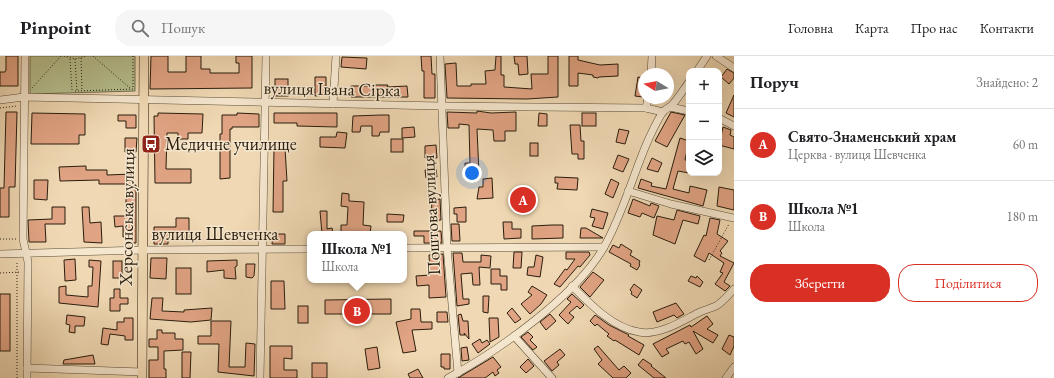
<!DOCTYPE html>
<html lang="uk">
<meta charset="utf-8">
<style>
:root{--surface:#fff;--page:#f6f6f6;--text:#202124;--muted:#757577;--line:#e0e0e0;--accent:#d93025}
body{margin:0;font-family:"EB Garamond",serif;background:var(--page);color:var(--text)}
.controls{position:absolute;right:12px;top:12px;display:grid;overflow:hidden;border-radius:8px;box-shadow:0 4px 16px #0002}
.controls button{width:36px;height:36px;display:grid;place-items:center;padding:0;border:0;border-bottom:1px solid var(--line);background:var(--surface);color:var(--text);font:20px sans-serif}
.compass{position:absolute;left:638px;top:12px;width:36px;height:36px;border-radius:50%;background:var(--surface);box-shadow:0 4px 16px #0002;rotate:280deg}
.you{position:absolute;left:472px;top:117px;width:14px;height:14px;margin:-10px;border:3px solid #fff;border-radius:50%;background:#1a73e8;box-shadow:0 0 0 6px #1a73e833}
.badge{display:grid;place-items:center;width:26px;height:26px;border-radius:50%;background:var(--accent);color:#fff;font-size:13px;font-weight:700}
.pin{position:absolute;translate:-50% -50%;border:2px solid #fff;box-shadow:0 1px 4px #0006}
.popup{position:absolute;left:307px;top:175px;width:100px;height:52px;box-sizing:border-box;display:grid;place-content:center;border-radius:8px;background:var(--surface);filter:drop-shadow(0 1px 3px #0005);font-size:13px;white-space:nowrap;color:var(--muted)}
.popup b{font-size:15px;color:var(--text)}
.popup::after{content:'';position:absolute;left:50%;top:100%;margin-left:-8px;border:8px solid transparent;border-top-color:var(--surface)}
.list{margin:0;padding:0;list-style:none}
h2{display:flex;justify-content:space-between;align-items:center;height:52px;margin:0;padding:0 16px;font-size:17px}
h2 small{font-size:13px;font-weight:400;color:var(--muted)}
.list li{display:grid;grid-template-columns:26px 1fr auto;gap:12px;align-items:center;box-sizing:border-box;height:72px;padding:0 16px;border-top:1px solid var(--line)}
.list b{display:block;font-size:15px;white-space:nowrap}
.list p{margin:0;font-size:13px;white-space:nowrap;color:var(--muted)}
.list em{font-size:13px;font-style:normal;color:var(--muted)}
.actions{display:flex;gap:8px;padding:12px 16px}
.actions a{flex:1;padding:9px 0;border:1px solid var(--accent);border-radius:16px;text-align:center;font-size:14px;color:var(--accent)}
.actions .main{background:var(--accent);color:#fff}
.icon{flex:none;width:22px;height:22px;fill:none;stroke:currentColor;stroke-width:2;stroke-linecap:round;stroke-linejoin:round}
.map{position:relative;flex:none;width:734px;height:322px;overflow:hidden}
header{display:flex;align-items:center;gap:24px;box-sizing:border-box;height:56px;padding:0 20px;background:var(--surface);border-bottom:1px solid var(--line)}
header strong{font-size:19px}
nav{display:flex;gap:22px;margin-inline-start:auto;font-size:14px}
.search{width:280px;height:36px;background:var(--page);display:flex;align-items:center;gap:10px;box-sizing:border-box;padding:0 14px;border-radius:16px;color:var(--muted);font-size:15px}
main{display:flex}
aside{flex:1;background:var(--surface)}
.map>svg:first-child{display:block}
.green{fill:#b6bf8f;stroke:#706e4e}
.building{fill:#e0a383;stroke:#291d0d}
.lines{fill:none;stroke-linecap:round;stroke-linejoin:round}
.minor-casing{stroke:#5a4c36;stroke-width:8}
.major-casing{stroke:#291d0d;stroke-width:10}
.path{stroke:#291d0d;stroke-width:1;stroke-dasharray:1 2;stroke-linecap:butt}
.minor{stroke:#f5e6ce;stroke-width:7}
.major{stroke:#efd8b3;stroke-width:9}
.labels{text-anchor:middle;stroke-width:3;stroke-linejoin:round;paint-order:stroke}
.street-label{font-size:18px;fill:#291d0d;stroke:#f5e6ce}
.poi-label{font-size:18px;fill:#291d0d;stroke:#f5e6ce;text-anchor:start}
</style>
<header>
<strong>Pinpoint</strong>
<div class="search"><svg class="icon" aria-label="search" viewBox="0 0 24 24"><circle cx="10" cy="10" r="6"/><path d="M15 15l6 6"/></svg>Пошук</div>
<nav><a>Головна</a><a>Карта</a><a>Про нас</a><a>Контакти</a></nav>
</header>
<main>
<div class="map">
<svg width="734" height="322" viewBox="0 0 734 322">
<rect width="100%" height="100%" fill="#efd8b3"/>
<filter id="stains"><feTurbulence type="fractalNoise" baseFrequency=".005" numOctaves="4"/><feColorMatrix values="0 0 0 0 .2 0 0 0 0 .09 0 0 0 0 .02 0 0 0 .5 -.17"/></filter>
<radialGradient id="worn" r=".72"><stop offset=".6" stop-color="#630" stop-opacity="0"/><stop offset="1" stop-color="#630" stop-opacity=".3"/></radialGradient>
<path class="green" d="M30,0H135V35L30,38Z"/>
<g class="building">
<path d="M6,0H18V30H0V16H5L6,14Z"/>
<path d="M151,0H168V16H186V0H201V13H210V17H239V7H236V0H252V32L150,33Z"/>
<path d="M421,0H431L432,18H435V42H424V15H422Z"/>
<path d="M496,0H501V19H504V31L532,33L531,18H548V0H558V41L527,43L447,42L445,8L456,7L457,30H471V28H486L485,15L495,14Z"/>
<path d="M514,0H527L528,18L519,19L518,8H515Z"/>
<path d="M569,0H578V4L600,9L618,8V20L599,21L598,22L593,21V19L578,17V30H569Z"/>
<path d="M342,1L367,2L366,13L341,11Z"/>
<path d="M727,13L734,17V22L729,28L721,21Z"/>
<path d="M315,21H326V39L315,40Z"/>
<path d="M638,21L644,22L643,41L635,40Z"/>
<rect x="275" y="23" width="13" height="17"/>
<path d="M375,29H388L387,31L407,30L408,41H351V30H375Z"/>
<path d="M734,39V61L726,57Z"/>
<path d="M477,55L491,57L516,56V75H505V85H494L493,74L477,73L479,117L465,118V107H470L469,69L459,68V72H448L447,56L477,57Z"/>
<path d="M6,56H17L15,131H9V161H0V132H4Z"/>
<path d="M671,56L685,59L667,91L655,85Z"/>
<path d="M32,57L85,58V79H79V88H31Z"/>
<path d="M158,57L203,58L202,77H188V83H178V77H167L166,113H191V127H155L154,60H158Z"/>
<path d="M237,57L259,58V71H232V73H230V122L220,123V78H222V59H237Z"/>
<path d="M274,57H337V71L297,70V67H274Z"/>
<path d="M539,57L547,58V70H538Z"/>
<rect x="582" y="57" width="14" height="13"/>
<path d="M118,59H136V72H126V65H118Z"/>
<path d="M381,59H389V76H380L379,80H372V70H361L360,76H352L353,60Z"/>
<path d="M570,69H580L581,85H584V103H578V98H572Z"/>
<path d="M414,71L415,81L402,82V72Z"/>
<path d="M723,71L731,74L730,79L734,81V93L719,89Z"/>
<path d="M619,73L629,75L625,88L616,86Z"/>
<path d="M337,76L347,77L345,92L320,91V81H336Z"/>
<path d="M125,82H137L136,96H125Z"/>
<path d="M680,82L689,85L685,104L689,105V117L678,115L673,133L689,137L690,130L707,134L703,150L638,132L641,123L652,127L651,130L666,133Z"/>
<rect x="391" y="83" width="12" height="13"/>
<rect x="530" y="87" width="8" height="13"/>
<path d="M436,89L437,102H425V90Z"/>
<path d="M274,92H285L287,125H283V156H273Z"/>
<path d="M618,99L629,103L623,116L613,112Z"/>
<path d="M652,102L662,107L658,116L647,113Z"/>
<path d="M86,110V114H107V119L132,118V129H136V187H131V181H123V170L115,171L114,160H126V128H99V124L60,125L59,111Z"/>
<path d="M436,113L437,121L426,122L425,114Z"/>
<path d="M555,121L578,122L577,134L557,133L558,127H555Z"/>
<path d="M492,122L493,142L477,143L479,131H483V123Z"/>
<path d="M611,123L619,127L613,142L605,138Z"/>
<path d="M34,124H48L47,144L34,143Z"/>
<path d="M523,131L530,137V156L518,157V151H516V137Z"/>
<path d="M719,131L734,134V154L717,150Z"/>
<path d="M342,137L349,138V145L364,146L363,169L371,170L370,178L341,177V169H347L348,151L341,150Z"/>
<path d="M440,143L441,164L431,165L432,144Z"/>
<path d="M633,143L650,150L651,147L659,150L654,162L642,157L640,161L628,157Z"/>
<path d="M52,151H65V168H45L46,186H29L28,164L52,163Z"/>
<path d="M82,151H89L90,167L101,166L102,187L84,186Z"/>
<path d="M466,151V166H457V158H454V152Z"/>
<path d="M592,153L608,157L603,173L592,170L595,162L590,161Z"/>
<path d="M677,154L700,160L698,168L683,164L675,188L653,179L657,160L674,164Z"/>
<path d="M320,155H327V173L332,172L333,178H322Z"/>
<path d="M387,158L404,159L403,166H387Z"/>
<path d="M176,162H189V182H168V188H154V171H176Z"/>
<path d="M710,162L720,164L717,178L728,185L720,195L722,197L720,200L734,207L724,226L730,230L725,235L715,228L723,217L720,216L724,207L709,197L705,206L694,200L704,179L706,180Z"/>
<path d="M503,166H512V173H521V182L504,183Z"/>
<path d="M451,168H459L460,185H452Z"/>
<path d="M552,169H563V182L532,183V170Z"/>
<path d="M581,172H586L603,182H580Z"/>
<path d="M414,175H441L442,187H424V180H414Z"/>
<path d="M273,178H285V188H272Z"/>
<path d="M621,188L632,195L630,199L640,205L639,208L640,209L637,214L630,210L631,208L609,196L613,189L619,192Z"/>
<path d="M514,196H522L521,212H513Z"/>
<path d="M566,196H589L590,199L580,211L578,210L560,231L554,228L565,213L567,214L575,203H566Z"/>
<path d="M453,197H462L463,206H481V199L491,200L490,212L479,211L480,229H473L472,217L461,218L463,243H469V248L457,250Z"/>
<path d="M443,198L446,241L429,242V229L417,230L416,220L430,219L429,199Z"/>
<path d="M536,199L543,201L540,221L527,219L528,211H534Z"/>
<path d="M151,202H167L166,223L150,222Z"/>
<path d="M75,203L76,224L65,225L64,204Z"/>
<path d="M89,204L101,205L98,251L59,247V231L66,230V239L88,241V230H92L93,211H89Z"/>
<path d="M237,204V210L235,211L236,223L224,222V214L207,216V205Z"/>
<rect x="113" y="205" width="9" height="17"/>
<path d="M246,208H255L254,220L252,222L246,221Z"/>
<rect x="176" y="212" width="15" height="26"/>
<path d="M491,213H500V220H507V234H501V228H491Z"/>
<path d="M593,216L604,224L590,241L580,231Z"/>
<path d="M691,220L696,222L697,220L703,226L700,231L688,225Z"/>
<path d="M271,225H284L285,253H271Z"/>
<path d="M634,228L642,234L637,242L631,238L632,236L630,234Z"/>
<path d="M532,230L547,239L541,248L530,258L521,248L532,239L528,236Z"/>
<path d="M114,233H120V242H128V248H120V255H110V242H114Z"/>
<rect x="0" y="238" width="10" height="57"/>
<path d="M572,238L584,249L580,253L577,250L569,257L574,261L568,268L559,259L571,246L567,243Z"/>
<path d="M483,240H489L488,257L483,256Z"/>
<path d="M152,242H163L162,255L184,256V254L212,252L211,264L191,266L150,263Z"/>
<path d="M391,243V258H368V263H349V258H325V244Z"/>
<path d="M676,247L684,258L677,262L674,259L657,266L653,256Z"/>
<rect x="298" y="250" width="10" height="17"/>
<path d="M512,252L521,263L515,267L507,257Z"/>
<path d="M411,253H420L421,266H432V273L412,274L416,295L403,297L396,266L411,263Z"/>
<path d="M437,256H447L448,266H437Z"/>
<path d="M461,258L463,265H468L469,283L464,277L465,279H460L458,259Z"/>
<path d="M550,258L556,265L546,274L540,266Z"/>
<path d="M67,259L85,261L84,270H75V277L69,276L70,269L66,268Z"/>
<path d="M595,259L609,269L629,279L628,280L644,289L639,299L615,284L614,285L607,280L609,278L597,268L595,270L590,265Z"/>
<path d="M707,260L713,268L707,273L718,279L713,287L693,275L703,293L696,298L689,286L685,288L683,285L666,293L669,297L662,301L653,288L690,269L691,271Z"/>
<path d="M124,262H133V284H125V280L110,278L108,289L101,288L103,272L117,274V266H124Z"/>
<path d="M489,262H498L499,281L490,286Z"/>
<path d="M211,265H231L229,311H245L246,287L255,288L254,320L218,316L219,288H198V280H211Z"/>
<path d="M157,274H162V277H175V283H183V294L164,295V313H166V322H149V304H158V291H149V283H157Z"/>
<path d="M528,276L533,281L530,284L537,291L533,294L521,281Z"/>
<path d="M729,279L734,281V290L730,299L722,293Z"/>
<path d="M480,283L482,287L487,284L490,288L478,297L472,288Z"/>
<path d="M270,290H292V303L284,302V314H297V322H270Z"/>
<path d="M598,290L619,314L624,310L631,317L626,322H613L598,308L602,304L594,293Z"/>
<path d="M377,291L380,312L368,314L365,293Z"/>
<path d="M467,291L469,304L462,305L461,292Z"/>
<path d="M560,293L565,299L557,306L559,309L552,315L544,305Z"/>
<path d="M182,296H191L190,322H182Z"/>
<path d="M441,298H450V313H444V311H441Z"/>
<path d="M93,299L95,308H63L64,304Z"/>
<path d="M493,301L501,311L497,314L499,317L495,320L493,316L485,322H458Z"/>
<path d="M528,303L534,310L526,317L520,311Z"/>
<path d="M643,303L652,309L651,310L666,322H654L638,309Z"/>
<rect x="312" y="307" width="15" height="15"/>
<path d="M418,313L423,322H410L408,318Z"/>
</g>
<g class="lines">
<g class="minor-casing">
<g id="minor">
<path d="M25,0L23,183L28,206L27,322"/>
<path d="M440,0L447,191L458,317"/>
<path d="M716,0L734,12"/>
<path d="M697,15L707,0"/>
<path d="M651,18L652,0"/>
<path d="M0,44L24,41L441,50L646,52L663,56"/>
<path d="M333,48L336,0"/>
<path d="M670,51L689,55"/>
<path d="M646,52L648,42"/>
<path d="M719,62L734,70"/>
<path d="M628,135L671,148L734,162"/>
<path d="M404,192L604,191"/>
<path d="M0,198L143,194L310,193"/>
<path d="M572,230C590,248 613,272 639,276C657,280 679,267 694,259C701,255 709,253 716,250C723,246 729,238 734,233"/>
<path d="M514,280L552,322"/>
<path d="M27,312L142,316"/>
<path d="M260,322L266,0"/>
<path d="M448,322C497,296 577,239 604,191C628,149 637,99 662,57C664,54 668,52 671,50C678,43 683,34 689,26"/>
<path d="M726,322L734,311"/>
</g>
</g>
<g class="major-casing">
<path id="major" d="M142,322L144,0"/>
</g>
<g class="path">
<path d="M64,0L75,3L86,0"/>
<path d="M93,0L130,32"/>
<path d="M81,2L82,34"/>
<path d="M70,3L72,34"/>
<path d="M75,3L77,35"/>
<path d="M32,32L61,0"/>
<path d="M75,35L133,33V0"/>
<path d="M0,52L17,50"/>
<path d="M0,183H16"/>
<path d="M709,204L729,168"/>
<path d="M0,217L21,216"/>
<path d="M17,322V205"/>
</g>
<use href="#minor" class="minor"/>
<use href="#major" class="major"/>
</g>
<defs>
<g id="bus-square" transform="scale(1)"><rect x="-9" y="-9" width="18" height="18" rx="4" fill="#8f2418" stroke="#f5e6ce"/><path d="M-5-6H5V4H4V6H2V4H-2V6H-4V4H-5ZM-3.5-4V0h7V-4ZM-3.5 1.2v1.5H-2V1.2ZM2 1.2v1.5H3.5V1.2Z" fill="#fff"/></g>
</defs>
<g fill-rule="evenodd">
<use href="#bus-square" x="151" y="88"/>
</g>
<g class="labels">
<g class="street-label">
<text transform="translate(332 33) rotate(1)" y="6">вулиця Івана Сірка</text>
<text transform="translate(431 159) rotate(-93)" y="6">Поштова вулиця</text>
<text transform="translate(127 161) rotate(-89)" y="6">Херсонська вулиця</text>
<text x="215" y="184">вулиця Шевченка</text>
</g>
<g class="poi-label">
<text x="165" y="94">Медичне училище</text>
</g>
</g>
<rect width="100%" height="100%" filter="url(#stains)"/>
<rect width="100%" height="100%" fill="url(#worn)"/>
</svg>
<div class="controls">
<button>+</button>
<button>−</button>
<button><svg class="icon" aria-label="layers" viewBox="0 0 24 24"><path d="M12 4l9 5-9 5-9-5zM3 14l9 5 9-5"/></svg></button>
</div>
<svg class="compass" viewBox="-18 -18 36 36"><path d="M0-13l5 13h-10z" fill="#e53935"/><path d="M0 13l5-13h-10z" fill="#757577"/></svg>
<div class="you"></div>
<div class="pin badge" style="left:523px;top:144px">A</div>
<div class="pin badge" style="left:357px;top:255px">B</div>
<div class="popup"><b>Школа №1</b>Школа</div>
</div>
<aside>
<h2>Поруч<small>Знайдено: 2</small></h2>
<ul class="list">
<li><span class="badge">A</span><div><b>Свято-Знаменський храм</b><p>Церква · вулиця Шевченка</p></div><em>60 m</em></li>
<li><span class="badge">B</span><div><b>Школа №1</b><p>Школа</p></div><em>180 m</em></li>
</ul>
<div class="actions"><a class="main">Зберегти</a><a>Поділитися</a></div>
</aside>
</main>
